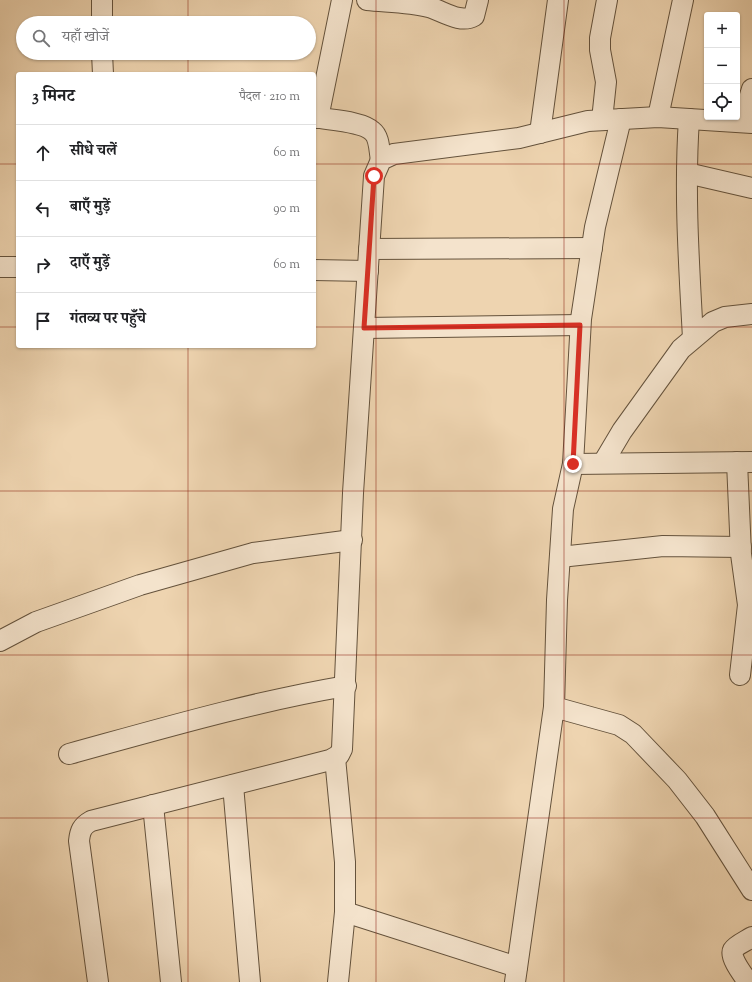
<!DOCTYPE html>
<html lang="hi">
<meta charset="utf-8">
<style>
:root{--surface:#fff;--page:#f2f2f2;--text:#202124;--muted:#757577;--line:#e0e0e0}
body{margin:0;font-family:"Sorts Mill Goudy","Noto Serif Devanagari",serif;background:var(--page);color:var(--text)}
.controls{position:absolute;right:12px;top:12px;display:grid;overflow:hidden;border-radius:4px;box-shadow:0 1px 3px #0004}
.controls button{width:36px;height:36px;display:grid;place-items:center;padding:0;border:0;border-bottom:1px solid var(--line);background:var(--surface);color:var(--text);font:20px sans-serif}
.stop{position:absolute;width:12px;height:12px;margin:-9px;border:3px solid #d93025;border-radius:50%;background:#fff}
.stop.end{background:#d93025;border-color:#fff;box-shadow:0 1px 4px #0008}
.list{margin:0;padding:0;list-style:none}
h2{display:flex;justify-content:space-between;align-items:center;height:52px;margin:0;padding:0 16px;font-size:17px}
h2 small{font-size:13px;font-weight:400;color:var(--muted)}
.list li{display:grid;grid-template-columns:26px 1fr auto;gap:12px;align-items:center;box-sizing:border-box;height:56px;padding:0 16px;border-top:1px solid var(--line)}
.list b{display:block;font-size:15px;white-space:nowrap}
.list em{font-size:13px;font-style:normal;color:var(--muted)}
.icon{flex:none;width:22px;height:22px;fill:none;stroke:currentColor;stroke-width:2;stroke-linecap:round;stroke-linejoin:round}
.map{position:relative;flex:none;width:752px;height:982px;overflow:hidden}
.search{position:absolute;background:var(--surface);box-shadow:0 1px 3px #0004;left:16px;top:16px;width:300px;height:44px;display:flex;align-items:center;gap:10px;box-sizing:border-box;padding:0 14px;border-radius:22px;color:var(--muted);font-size:15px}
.panel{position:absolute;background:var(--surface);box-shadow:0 1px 3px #0004;left:16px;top:72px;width:300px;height:276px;border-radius:4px}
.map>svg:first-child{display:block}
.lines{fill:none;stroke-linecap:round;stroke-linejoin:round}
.street-casing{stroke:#64523c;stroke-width:22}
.street{stroke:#f4e3cc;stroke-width:20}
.route{stroke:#d93025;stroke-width:5}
.grid{fill:none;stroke:#8f2418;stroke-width:1;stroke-opacity:0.55}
</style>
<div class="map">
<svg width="752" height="982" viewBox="0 0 752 982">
<rect width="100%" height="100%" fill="#eed4b0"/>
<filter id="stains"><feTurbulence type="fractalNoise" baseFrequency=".005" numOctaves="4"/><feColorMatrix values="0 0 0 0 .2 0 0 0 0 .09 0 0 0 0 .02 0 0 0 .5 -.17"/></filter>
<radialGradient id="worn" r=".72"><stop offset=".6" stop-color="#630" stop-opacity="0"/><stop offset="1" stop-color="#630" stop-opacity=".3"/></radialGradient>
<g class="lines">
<g class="street-casing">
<g id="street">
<path d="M102,0V23"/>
<path d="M367,0C387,2 410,2 429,7C443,11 460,24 474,16L478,0"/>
<path d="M102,53L103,74"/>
<path d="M314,117C328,120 362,121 372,131C380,137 379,151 381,160"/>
<path d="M658,117L683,0"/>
<path d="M318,118L342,0"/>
<path d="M689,119C684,192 689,265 693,338"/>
<path d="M602,120L606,82L600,50V38L607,0"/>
<path d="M742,122L752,89"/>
<path d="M540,133L558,0"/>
<path d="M687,173L752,188"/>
<path d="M369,249L592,248"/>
<path d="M0,267H18"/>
<path d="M314,270L368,271"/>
<path d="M364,328L580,325"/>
<path d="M737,462L741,554L748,605L740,675"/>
<path d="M603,463L622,431L681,349L713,322L725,317L752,314"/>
<path d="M573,464L752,462"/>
<path d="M560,557L663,546L741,547"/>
<path d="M0,641L36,622L140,585L253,553L352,540"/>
<path d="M554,707L619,725L633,734L677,780L705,816L752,890"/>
<path d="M69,754C160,729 252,702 346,686"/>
<path d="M335,758L345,862V912L338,982"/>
<path d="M233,785L250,982"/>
<path d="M153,805L171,982"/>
<path d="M345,912L517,967"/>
<path d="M98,982L79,841C80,831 82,826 91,821L330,760L339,755L342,749L353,493L374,176L381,160L394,154L519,138L588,121L658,117L752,123"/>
<path d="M515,982L554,707L557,600L563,509L573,464L581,319L595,227L621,119"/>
<path d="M748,982C744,976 729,957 733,950C736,945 746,941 752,937"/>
</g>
</g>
<use href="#street" class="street"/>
</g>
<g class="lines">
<path class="route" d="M374,176L364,328L580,325L573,464"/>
</g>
<path class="grid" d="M188,0V23M376,0V982M564,0V982M188,53V74M0,164H18M314,164H752M0,327H18M314,327H752M188,346V982M0,491H752M0,655H752M0,818H752"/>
<rect width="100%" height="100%" filter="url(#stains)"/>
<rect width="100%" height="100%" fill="url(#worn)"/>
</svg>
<div class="controls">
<button>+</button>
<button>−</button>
<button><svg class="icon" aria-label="locate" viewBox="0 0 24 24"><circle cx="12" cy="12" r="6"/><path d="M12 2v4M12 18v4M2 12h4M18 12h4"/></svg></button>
</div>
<div class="stop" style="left:374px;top:176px"></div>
<div class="stop end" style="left:573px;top:464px"></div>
<div class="search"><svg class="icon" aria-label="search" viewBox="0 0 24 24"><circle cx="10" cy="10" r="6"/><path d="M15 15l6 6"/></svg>यहाँ खोजें</div>
<section class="panel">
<h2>3 मिनट<small>पैदल · 210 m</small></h2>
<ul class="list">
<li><svg class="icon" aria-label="ahead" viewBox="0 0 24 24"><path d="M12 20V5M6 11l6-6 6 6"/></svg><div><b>सीधे चलें</b></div><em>60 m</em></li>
<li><svg class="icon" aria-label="left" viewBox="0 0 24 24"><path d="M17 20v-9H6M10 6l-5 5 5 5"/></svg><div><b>बाएँ मुड़ें</b></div><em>90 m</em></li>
<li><svg class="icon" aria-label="right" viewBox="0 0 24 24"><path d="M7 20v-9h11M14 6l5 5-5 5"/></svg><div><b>दाएँ मुड़ें</b></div><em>60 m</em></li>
<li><svg class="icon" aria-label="arrive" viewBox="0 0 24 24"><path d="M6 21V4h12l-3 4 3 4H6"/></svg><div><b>गंतव्य पर पहुँचे</b></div></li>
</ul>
</section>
</div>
